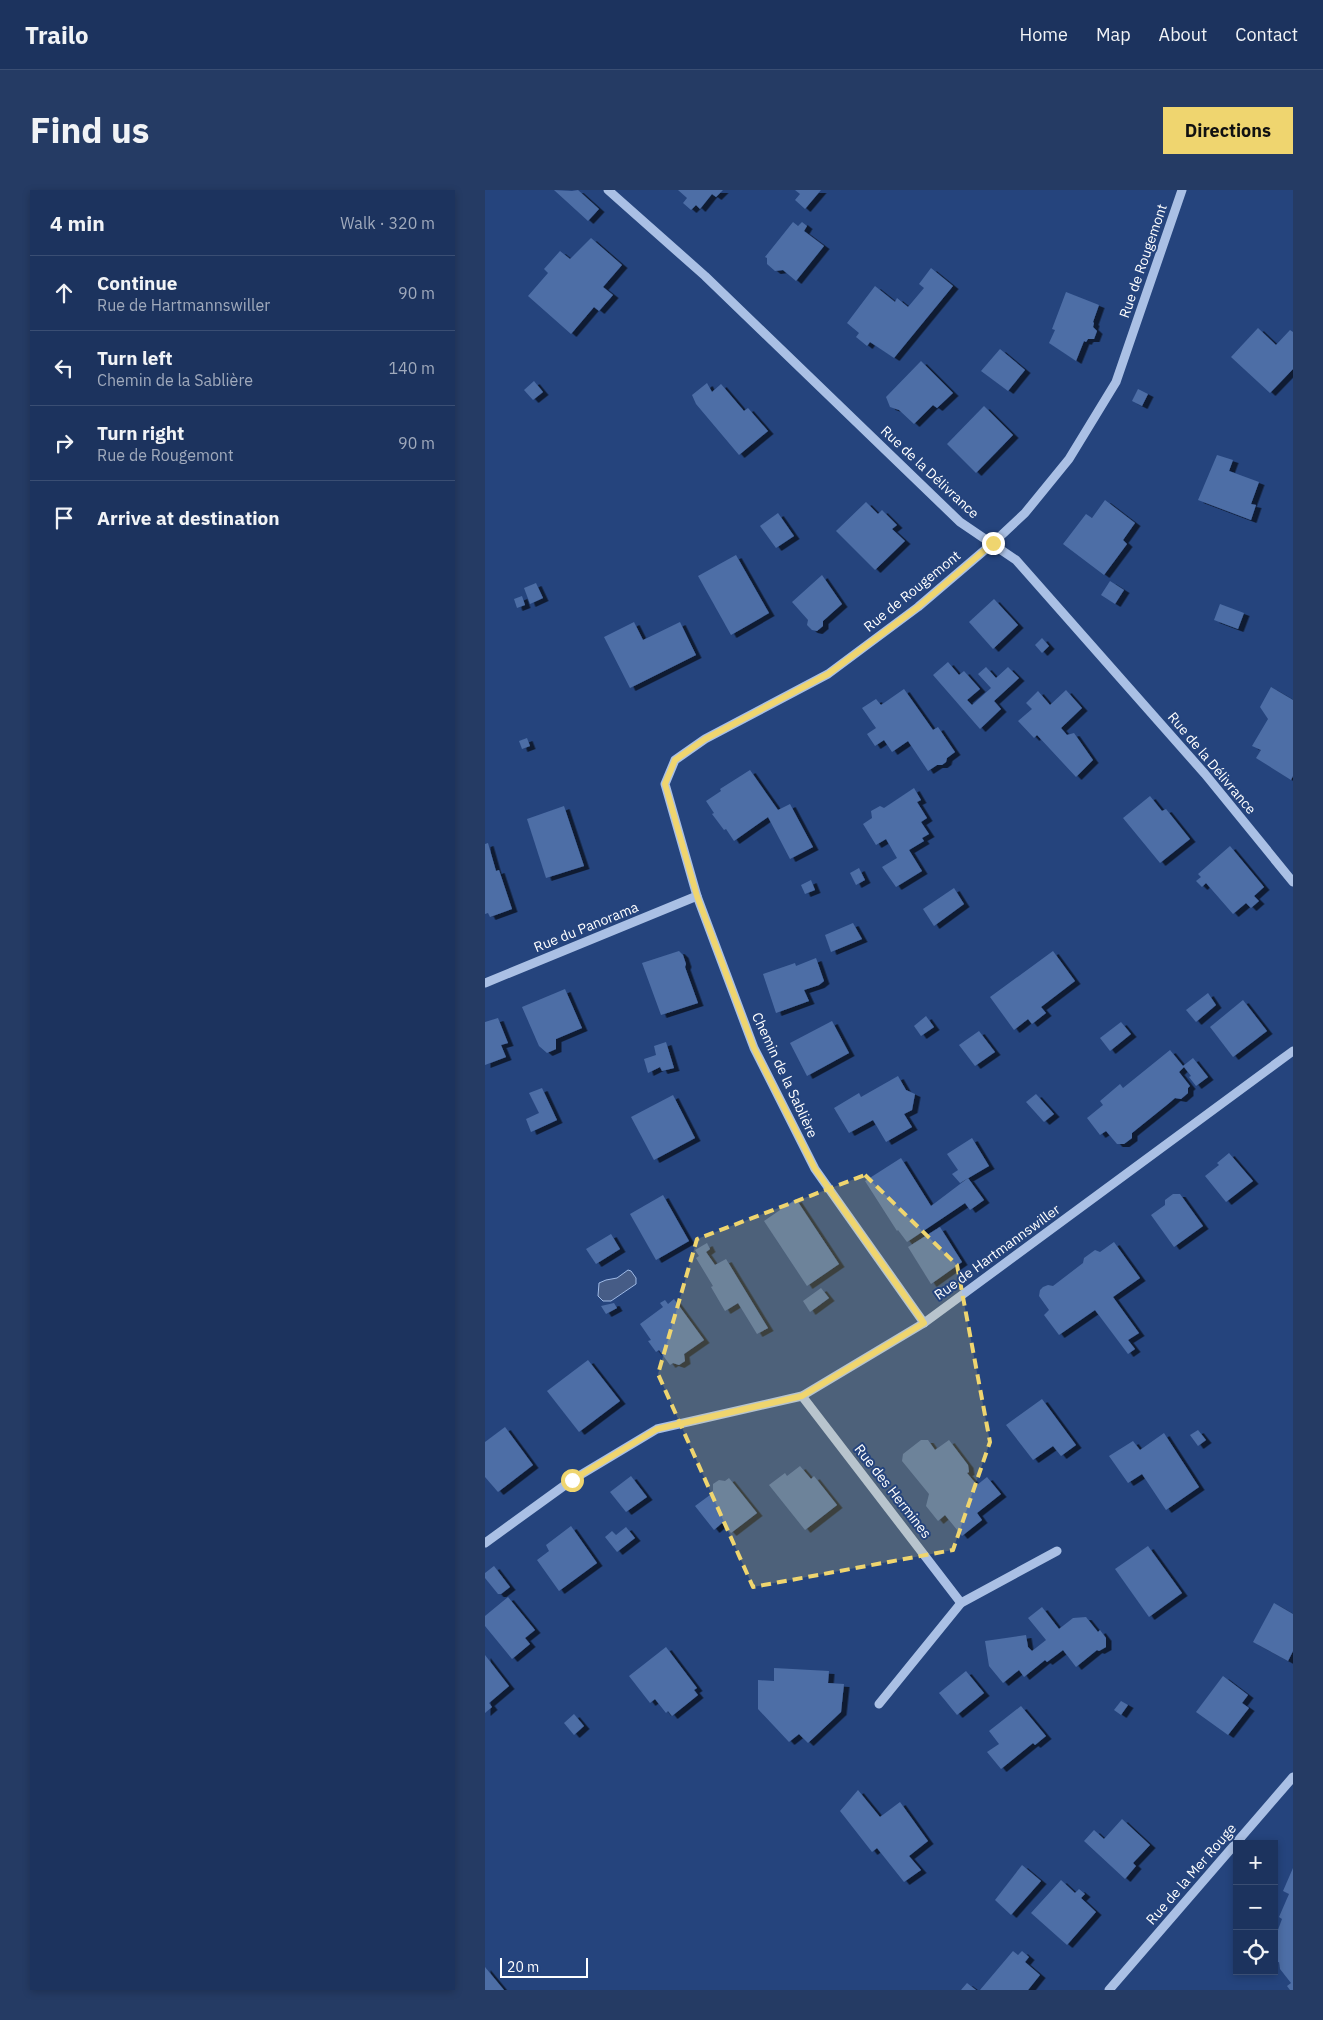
<!DOCTYPE html>
<meta charset="utf-8">
<style>
:root{--surface:#1c335e;--page:#253b64;--text:#f1f3f6;--muted:#a0aabc;--line:#3a4e73;--accent:#efd56f}
body{margin:0;font-family:"IBM Plex Sans",sans-serif;background:var(--page);color:var(--text)}
.controls{position:absolute;right:15px;bottom:15px;display:grid;overflow:hidden;border-radius:0px;box-shadow:0 2px 8px #0003}
.controls button{width:45px;height:45px;display:grid;place-items:center;padding:0;border:0;border-bottom:1px solid var(--line);background:var(--surface);color:var(--text);font:25px sans-serif}
.scale{position:absolute;left:15px;bottom:12px;width:88px;box-sizing:border-box;padding-left:5px;border:2px solid #fff;border-top:0;font-size:14px;line-height:18px;white-space:nowrap;color:#fff;-webkit-text-stroke:4px #25447d;paint-order:stroke}
.stop{position:absolute;width:15px;height:15px;margin:-11px;border:4px solid #efd56f;border-radius:50%;background:#fff}
.stop.end{background:#efd56f;border-color:#fff;box-shadow:0 1px 5px #0008}
.list{margin:0;padding:0;list-style:none}
h2{display:flex;justify-content:space-between;align-items:center;height:65px;margin:0;padding:0 20px;font-size:21px}
h2 small{font-size:16px;font-weight:400;color:var(--muted)}
.list li{display:grid;grid-template-columns:32px 1fr auto;gap:15px;align-items:center;box-sizing:border-box;height:75px;padding:0 20px;border-top:1px solid var(--line)}
.list b{display:block;font-size:19px;white-space:nowrap}
.list p{margin:0;font-size:16px;white-space:nowrap;color:var(--muted)}
.list em{font-size:16px;font-style:normal;color:var(--muted)}
.icon{flex:none;width:28px;height:28px;fill:none;stroke:currentColor;stroke-width:2;stroke-linecap:round;stroke-linejoin:round}
.map{position:relative;flex:none;width:808px;height:1800px;overflow:hidden;border-radius:0px}
header{display:flex;align-items:center;gap:30px;box-sizing:border-box;height:70px;padding:0 25px;background:var(--surface);border-bottom:1px solid var(--line)}
header strong{font-size:24px}
nav{display:flex;gap:28px;margin-inline-start:auto;font-size:18px}
.intro{display:flex;align-items:center;justify-content:space-between;box-sizing:border-box;height:120px;padding:0 30px}
h1{margin:0;font-size:35px}
.button{padding:12px 22px;border-radius:0px;background:var(--accent);color:#111;font-size:18px;font-weight:700}
main{display:flex;gap:30px;padding:0 30px}
aside{flex:1;background:var(--surface);border-radius:0px;box-shadow:0 2px 8px #0003}
.map>svg:first-child{display:block}
.water{fill:#465c86;stroke:#9fbae6}
.building{fill:#4d6ea6;filter:url(#shadow)}
.lines{fill:none;stroke-linecap:round;stroke-linejoin:round}
.minor{stroke:#aac0e5;stroke-width:9}
.route{stroke:#efd56f;stroke-width:6}
.marked{fill:#efd56f;fill-opacity:0.2;stroke:#efd56f;stroke-width:4;stroke-dasharray:10 6;stroke-linejoin:round}
.labels{text-anchor:middle;stroke-width:4;stroke-linejoin:round;paint-order:stroke}
.street-label{font-size:14px;fill:#fff;stroke:#25447d}
</style>
<header>
<strong>Trailo</strong>
<nav><a>Home</a><a>Map</a><a>About</a><a>Contact</a></nav>
</header>
<div class="intro"><h1>Find us</h1><a class="button">Directions</a></div>
<main>
<aside>
<h2>4 min<small>Walk · 320 m</small></h2>
<ul class="list">
<li><svg class="icon" aria-label="ahead" viewBox="0 0 24 24"><path d="M12 20V5M6 11l6-6 6 6"/></svg><div><b>Continue</b><p>Rue de Hartmannswiller</p></div><em>90 m</em></li>
<li><svg class="icon" aria-label="left" viewBox="0 0 24 24"><path d="M17 20v-9H6M10 6l-5 5 5 5"/></svg><div><b>Turn left</b><p>Chemin de la Sablière</p></div><em>140 m</em></li>
<li><svg class="icon" aria-label="right" viewBox="0 0 24 24"><path d="M7 20v-9h11M14 6l5 5-5 5"/></svg><div><b>Turn right</b><p>Rue de Rougemont</p></div><em>90 m</em></li>
<li><svg class="icon" aria-label="arrive" viewBox="0 0 24 24"><path d="M6 21V4h12l-3 4 3 4H6"/></svg><div><b>Arrive at destination</b></div></li>
</ul>
</aside>
<div class="map">
<svg width="808" height="1800" viewBox="0 0 808 1800">
<defs>
<filter id="shadow"><feDropShadow dx="5.5" dy="3" stdDeviation="0" flood-color="#0009"/></filter>
</defs>
<rect width="100%" height="100%" fill="#25447d"/>
<path class="water" d="M143,1080L146,1081L151,1088V1094L126,1111H118L113,1106L114,1093L121,1090L132,1088Z"/>
<g class="building">
<path d="M69,0L87,1L93,0L114,19L103,31Z"/>
<path d="M193,0H238L231,7L227,4L215,19L211,15L206,20L198,13L202,8Z"/>
<path d="M310,0H336L320,19L310,10L315,4Z"/>
<path d="M308,32L313,36L317,32L322,36L319,41L339,56L311,91L298,80L290,81L282,74V68L280,67Z"/>
<path d="M106,48L137,75L118,97L128,105L114,121L109,117L86,144L43,106L63,83L59,79L75,61L85,69Z"/>
<path d="M446,78L468,96L409,168L385,152L382,156L371,147L374,143L362,133L390,96L410,112L412,108L423,117L439,98L434,94Z"/>
<path d="M581,102L614,115L608,132L609,133L608,137L612,141L609,149H603L601,152L599,151L591,171L564,153L570,140L567,139Z"/>
<path d="M773,138L791,155L805,140L808,142V179L785,203L746,167Z"/>
<path d="M515,159L540,180L523,201L496,181Z"/>
<path d="M436,171L468,203L452,218L448,215L429,234L414,220L405,217L401,207Z"/>
<path d="M49,191L58,202L48,210L39,200Z"/>
<path d="M222,193L227,202L236,194L259,221L263,218L283,241L254,265L211,214L207,205Z"/>
<path d="M653,199L663,204L657,216L647,211Z"/>
<path d="M499,216L528,245L491,283L462,254Z"/>
<path d="M732,265L748,270L744,281L774,292L766,314L771,315L766,330L713,310Z"/>
<path d="M620,310L650,333L638,350L642,354L619,385L578,354L601,324L607,328Z"/>
<path d="M381,312L393,324L397,320L412,335L407,339L420,351L390,380L351,341Z"/>
<path d="M293,323L309,346L291,358L275,336Z"/>
<path d="M251,365L284,423L246,445L213,386Z"/>
<path d="M337,385L357,414L338,431V436L332,441L327,440L322,435L323,430L307,412Z"/>
<path d="M625,391L639,400L630,414L616,405Z"/>
<path d="M51,393L58,408L45,414L39,398Z"/>
<path d="M37,406L40,415L32,418L29,409Z"/>
<path d="M509,409L533,435L508,459L484,432Z"/>
<path d="M735,414L759,423L753,439L729,430Z"/>
<path d="M149,432L158,450L195,432L211,465L145,498L119,447Z"/>
<path d="M557,448L564,456L557,463L550,455Z"/>
<path d="M463,472L474,485L479,481L495,499L482,510L487,515L506,498L493,484L501,477L511,488L523,477L534,488L509,511L516,519L495,539L448,485Z"/>
<path d="M786,497L808,510V586L806,590L771,568L776,560L767,556L783,529L775,517Z"/>
<path d="M419,499L448,540L453,537L470,562L462,568L461,572L457,575H452L443,581L423,551L407,562L399,550L390,556L382,544L391,538L377,518L391,509L396,515Z"/>
<path d="M581,500L597,518L576,538L582,545L589,543L608,570L591,587L552,545L549,548L533,531L547,519L541,513L553,501L565,515Z"/>
<path d="M42,548L45,556L37,559L34,551Z"/>
<path d="M265,580L293,620L305,614L328,657L305,669L283,627L249,651L241,639L239,640L227,624L229,623L221,611L236,601L235,599Z"/>
<path d="M429,598L436,610L432,612L442,628L436,632L444,644L437,648L439,651L424,660L437,681L411,697L397,677L412,668L401,649L391,655L378,634L387,628L386,621L395,616L399,618Z"/>
<path d="M665,606L677,621L681,619L705,649L675,673L638,628Z"/>
<path d="M79,616L99,676L61,688L42,629Z"/>
<path d="M3,653L11,681L14,680L27,719L5,727L3,723L0,724V654Z"/>
<path d="M745,656L779,697L769,706L774,711L766,718L761,713L748,724L721,693L717,697L711,691L716,687L713,684Z"/>
<path d="M374,678L380,690L371,695L365,683Z"/>
<path d="M326,690L330,700L320,704L316,695Z"/>
<path d="M469,698L479,714L449,736L438,719Z"/>
<path d="M368,733L377,749L346,762L340,745Z"/>
<path d="M194,761L198,765L201,774L200,777L213,813L176,825L157,773Z"/>
<path d="M568,761L590,791L556,817L561,823L547,834L543,829L529,840L505,807Z"/>
<path d="M331,768L339,791L334,795L319,800L324,811L291,823L278,784L310,773L311,776Z"/>
<path d="M80,799L97,838L71,849V859L62,863L54,856L37,817Z"/>
<path d="M723,803L731,815L711,832L701,820Z"/>
<path d="M758,810L782,841L748,867L725,837Z"/>
<path d="M441,826L449,837L436,846L429,836Z"/>
<path d="M13,828L23,853L16,855L21,867L0,875V832Z"/>
<path d="M347,831L364,863L322,886L305,853Z"/>
<path d="M636,832L646,844L625,861L615,848Z"/>
<path d="M494,841L510,862L490,876L474,855Z"/>
<path d="M181,852L189,878L177,881L175,877L163,883L159,869L171,865L169,856Z"/>
<path d="M685,860L698,876L708,868L723,887L711,896L704,887L706,886L699,877L694,882L705,896L703,898V903L696,909L690,908L683,914L647,943V948L639,954H632L621,941L615,945L602,928L618,915L615,911L635,894L638,898Z"/>
<path d="M413,886L421,900L430,904L427,920L419,924L427,937L401,952L388,930L364,943L349,918L374,903L376,907Z"/>
<path d="M57,898L72,930L46,942L41,929L54,923L44,903Z"/>
<path d="M551,904L569,924L559,932L541,912Z"/>
<path d="M188,905L210,948L169,970L146,927Z"/>
<path d="M487,948L504,976L475,993L467,984L473,980L462,964Z"/>
<path d="M744,963L768,991L741,1012L720,986L734,975L732,973Z"/>
<path d="M416,968L446,1016L483,988L499,1010L485,1020L480,1013L422,1052L413,1040L412,1041L380,991Z"/>
<path d="M688,1004H695L718,1036L689,1057L666,1025L680,1015V1010Z"/>
<path d="M178,1005L204,1051L171,1070L145,1024Z"/>
<path d="M311,1009L354,1074L322,1096L279,1031Z"/>
<path d="M455,1037L477,1072L446,1094L423,1057Z"/>
<path d="M126,1044L135,1059L111,1074L101,1059Z"/>
<path d="M629,1052L655,1088L628,1107L654,1143L643,1150L650,1159L643,1164L610,1120L574,1145L559,1125L564,1120L554,1106L555,1100L558,1097L563,1095L568,1096L598,1073L599,1068L610,1060L615,1062Z"/>
<path d="M222,1053L225,1059L221,1062L230,1075L241,1069L283,1138L272,1144L253,1113L240,1121L226,1097L228,1096L211,1068L214,1066L210,1060Z"/>
<path d="M336,1098L344,1108L325,1122L318,1111Z"/>
<path d="M189,1109L219,1150L199,1164L200,1171L194,1175L188,1173L185,1175L174,1160L171,1162L163,1151L166,1150L155,1134L178,1117L175,1113L180,1110L183,1114Z"/>
<path d="M129,1113L132,1118L121,1124L116,1116Z"/>
<path d="M103,1170L135,1211L94,1242L62,1201Z"/>
<path d="M557,1209L591,1255L576,1266L568,1256L548,1270L521,1235Z"/>
<path d="M20,1237L48,1275L13,1302L0,1287V1252Z"/>
<path d="M713,1240L721,1250L713,1256L705,1245Z"/>
<path d="M679,1243L714,1297L681,1320L657,1284L643,1293L624,1266L648,1251L655,1260Z"/>
<path d="M436,1250H443L450,1260L464,1250L483,1275L484,1282L482,1283L492,1295L502,1287L516,1304L492,1323L497,1330L477,1346L460,1325L453,1331L441,1316L444,1304L417,1271L418,1264Z"/>
<path d="M315,1276L326,1289L329,1286L352,1315L320,1340L284,1295L300,1283L302,1286Z"/>
<path d="M146,1286L162,1307L141,1322L125,1302Z"/>
<path d="M244,1288L272,1323L246,1343L237,1333L229,1340L210,1316L225,1305V1304L228,1301V1294L234,1290L240,1291Z"/>
<path d="M86,1336L112,1373L74,1401L52,1370L64,1361L61,1355Z"/>
<path d="M141,1337L150,1348L132,1362L120,1347L127,1341L131,1345Z"/>
<path d="M663,1356L697,1403L664,1427L630,1379Z"/>
<path d="M9,1376L25,1397L16,1404H13L0,1388V1383Z"/>
<path d="M23,1407L50,1440L40,1448L45,1454L27,1469L0,1436V1426Z"/>
<path d="M789,1413L808,1424V1461L803,1471L768,1452Z"/>
<path d="M557,1417L574,1439L588,1428L601,1427L613,1442L615,1440L621,1448V1457L614,1461L612,1460L591,1477L578,1460L562,1472L560,1470L539,1487L534,1480L518,1493L504,1476L500,1451L541,1445L543,1457L547,1461L561,1450L543,1428Z"/>
<path d="M181,1457L212,1498L209,1500L213,1505L187,1526L183,1521L181,1523L170,1509L165,1513L144,1486Z"/>
<path d="M0,1465L24,1496L4,1513L7,1517L0,1523Z"/>
<path d="M289,1478L344,1481L343,1493L359,1494L356,1522L323,1553L314,1544L304,1552L273,1519V1490L289,1491Z"/>
<path d="M481,1481L499,1503L472,1525L454,1503Z"/>
<path d="M738,1486L763,1505L757,1513L764,1518L743,1545L711,1522Z"/>
<path d="M636,1511L643,1515L636,1525L629,1520Z"/>
<path d="M536,1516L561,1546L550,1555L548,1553L516,1579L502,1562L514,1554L504,1541Z"/>
<path d="M89,1524L99,1536L89,1545L79,1533Z"/>
<path d="M373,1600L395,1627L415,1612L443,1651L424,1666L436,1680L419,1692L392,1658L387,1662L355,1621Z"/>
<path d="M637,1629L665,1655L648,1673L651,1676L640,1689L599,1651L609,1640L619,1649Z"/>
<path d="M537,1675L556,1691L526,1725L510,1710Z"/>
<path d="M808,1678V1800H805L802,1796L806,1793L795,1779L794,1772L789,1773V1753L792,1752L791,1745L797,1729L794,1727L804,1704L798,1701Z"/>
<path d="M576,1690L590,1703L594,1699L600,1704L596,1708L611,1722L582,1755L546,1723Z"/>
<path d="M528,1761L533,1765L537,1761L544,1767L540,1772L555,1785L543,1800H495Z"/>
<path d="M0,1777L19,1800H0Z"/>
<path d="M482,1793L491,1800H476Z"/>
</g>
<g class="lines">
<g class="minor">
<path d="M123,0L220,86L475,332L531,370L720,584L808,692"/>
<path d="M0,793L212,706"/>
<path d="M439,1133L330,979L269,858L212,706L180,594L190,570L220,549L343,484L433,417L508,353L540,323L584,269L631,192L697,0"/>
<path d="M317,1206L476,1413"/>
<path d="M0,1353L87,1290L172,1239L317,1206L439,1133L808,861"/>
<path d="M394,1514L476,1413L572,1361"/>
<path d="M624,1800L808,1587"/>
</g>
</g>
<g class="lines">
<path class="route" d="M87,1290L172,1239L317,1206L439,1133L330,979L269,858L212,706L180,594L190,570L220,549L343,484L433,417L508,353"/>
</g>
<path class="marked" d="M380,985L472,1075L505,1252L468,1360L268,1397L173,1184L212,1049Z"/>
<g class="labels">
<g class="street-label">
<text transform="translate(658 71) rotate(-71)" y="5">Rue de Rougemont</text>
<text transform="translate(445 282) rotate(43)" y="5">Rue de la Délivrance</text>
<text transform="translate(427 401) rotate(-39)" y="5">Rue de Rougemont</text>
<text transform="translate(727 573) rotate(50)" y="5">Rue de la Délivrance</text>
<text transform="translate(101 737) rotate(-22)" y="5">Rue du Panorama</text>
<text transform="translate(300 885) rotate(65)" y="5">Chemin de la Sablière</text>
<text transform="translate(512 1062) rotate(-36)" y="5">Rue de Hartmannswiller</text>
<text transform="translate(408 1301) rotate(52)" y="5">Rue des Hermines</text>
<text transform="translate(706 1684) rotate(-49)" y="5">Rue de la Mer Rouge</text>
</g>
</g>
</svg>
<div class="controls">
<button>+</button>
<button>−</button>
<button><svg class="icon" aria-label="locate" viewBox="0 0 24 24"><circle cx="12" cy="12" r="6"/><path d="M12 2v4M12 18v4M2 12h4M18 12h4"/></svg></button>
</div>
<div class="scale">20 m</div>
<div class="stop" style="left:87px;top:1290px"></div>
<div class="stop end" style="left:508px;top:353px"></div>
</div>
</main>
